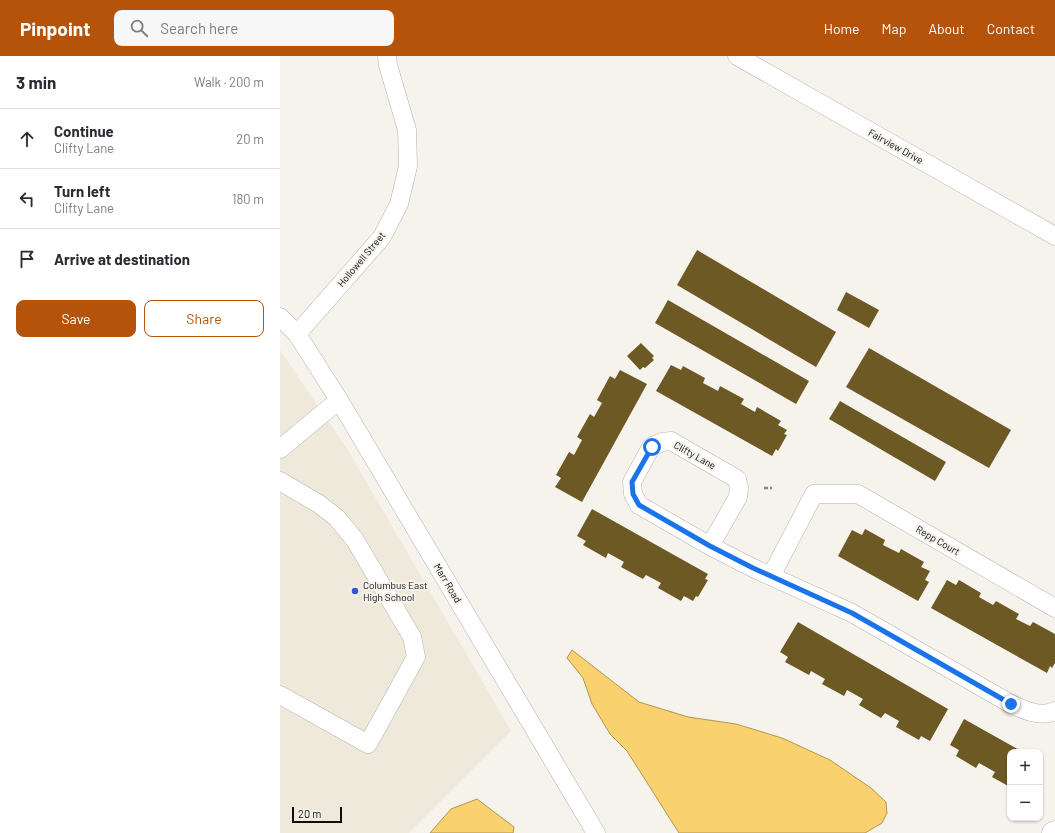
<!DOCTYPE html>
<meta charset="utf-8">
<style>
:root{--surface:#fff;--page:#f7f7f7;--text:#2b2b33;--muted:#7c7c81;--line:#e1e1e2;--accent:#b45309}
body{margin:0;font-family:Barlow,sans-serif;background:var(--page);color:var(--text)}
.controls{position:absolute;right:12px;bottom:12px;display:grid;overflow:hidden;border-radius:8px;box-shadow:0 1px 3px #0004}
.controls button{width:36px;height:36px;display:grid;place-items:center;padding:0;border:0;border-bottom:1px solid var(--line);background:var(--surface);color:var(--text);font:20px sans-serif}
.scale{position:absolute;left:12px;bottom:10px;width:50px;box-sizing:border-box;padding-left:4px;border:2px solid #0e0d0b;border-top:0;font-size:11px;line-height:14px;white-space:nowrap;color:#0e0d0b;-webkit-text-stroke:3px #f6f3ed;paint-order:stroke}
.stop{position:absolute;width:12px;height:12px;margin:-9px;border:3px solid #1a73e8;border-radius:50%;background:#fff}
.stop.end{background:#1a73e8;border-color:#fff;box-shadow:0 1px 4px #0008}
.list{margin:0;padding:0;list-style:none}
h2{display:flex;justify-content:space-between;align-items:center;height:52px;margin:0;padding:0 16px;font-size:17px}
h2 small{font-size:13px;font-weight:400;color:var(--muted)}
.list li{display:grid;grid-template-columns:26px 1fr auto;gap:12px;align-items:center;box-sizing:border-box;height:60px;padding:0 16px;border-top:1px solid var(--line)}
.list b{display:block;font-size:15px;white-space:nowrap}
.list p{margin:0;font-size:13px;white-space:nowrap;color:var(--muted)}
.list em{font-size:13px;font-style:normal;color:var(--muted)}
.actions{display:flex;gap:8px;padding:12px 16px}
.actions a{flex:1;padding:9px 0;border:1px solid var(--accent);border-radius:8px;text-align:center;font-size:14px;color:var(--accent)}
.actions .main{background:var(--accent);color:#fff}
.icon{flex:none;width:22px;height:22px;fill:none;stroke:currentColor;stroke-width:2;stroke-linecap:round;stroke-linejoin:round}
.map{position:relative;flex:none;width:775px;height:777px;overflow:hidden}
header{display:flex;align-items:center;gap:24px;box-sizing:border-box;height:56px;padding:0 20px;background:var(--accent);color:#fff}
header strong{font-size:19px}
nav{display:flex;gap:22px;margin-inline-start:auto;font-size:14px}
.search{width:280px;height:36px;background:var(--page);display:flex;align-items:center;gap:10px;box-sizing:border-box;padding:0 14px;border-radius:8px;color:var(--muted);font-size:15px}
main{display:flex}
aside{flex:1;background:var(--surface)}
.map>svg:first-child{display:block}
.built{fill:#efe9db}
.water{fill:#f9d16e;stroke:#b29650}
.building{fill:#6d5924}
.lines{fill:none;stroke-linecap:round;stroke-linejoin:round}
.minor-casing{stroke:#b5b3ac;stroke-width:19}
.highway-casing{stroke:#b5b3ac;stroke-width:23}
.path{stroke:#8a8783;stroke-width:2.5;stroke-dasharray:4 2;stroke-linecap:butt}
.minor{stroke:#fff;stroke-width:18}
.highway{stroke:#fff;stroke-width:22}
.route{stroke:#1a73e8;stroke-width:5}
.poi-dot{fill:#3757c8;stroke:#f6f3ed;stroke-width:1.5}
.labels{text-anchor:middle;stroke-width:4;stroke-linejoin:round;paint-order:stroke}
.street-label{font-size:10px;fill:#0e0d0b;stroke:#f6f3ed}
.poi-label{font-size:10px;fill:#0e0d0b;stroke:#f6f3ed;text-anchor:start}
</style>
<header>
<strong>Pinpoint</strong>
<div class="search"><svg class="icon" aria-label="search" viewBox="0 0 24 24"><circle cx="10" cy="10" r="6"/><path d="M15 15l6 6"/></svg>Search here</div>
<nav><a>Home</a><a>Map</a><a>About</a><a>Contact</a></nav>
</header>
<main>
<aside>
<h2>3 min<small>Walk · 200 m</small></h2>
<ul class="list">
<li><svg class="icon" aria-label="ahead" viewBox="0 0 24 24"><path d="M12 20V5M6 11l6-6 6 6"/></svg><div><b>Continue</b><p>Clifty Lane</p></div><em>20 m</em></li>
<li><svg class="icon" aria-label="left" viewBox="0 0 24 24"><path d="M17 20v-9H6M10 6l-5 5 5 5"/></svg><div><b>Turn left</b><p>Clifty Lane</p></div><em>180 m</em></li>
<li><svg class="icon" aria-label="arrive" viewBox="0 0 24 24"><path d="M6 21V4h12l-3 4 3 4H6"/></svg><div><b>Arrive at destination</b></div></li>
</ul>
<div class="actions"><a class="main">Save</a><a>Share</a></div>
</aside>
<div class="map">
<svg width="775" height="777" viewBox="0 0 775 777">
<rect width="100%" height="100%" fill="#f6f3ed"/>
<path class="built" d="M0,294L69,396L231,675L129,777H0Z"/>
<g class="water">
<path d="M292,594L359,646L408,661L456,668L502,682L550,704L591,732L606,746L607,757L602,767L585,777H399L347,695L330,678L312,648L303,622L287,602Z"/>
<path d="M197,743L234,771L233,777H150L171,753Z"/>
</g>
<g class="building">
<path d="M417,194L556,276L536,311L397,229Z"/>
<path d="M566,236L599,254L589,272L557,254Z"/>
<path d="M388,244L529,325L516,348L375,267Z"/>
<path d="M361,287L374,300L372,302L374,304L365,312L363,311L360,314L347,300Z"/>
<path d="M589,292L731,374L709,412L566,331Z"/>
<path d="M391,309L401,314L403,310L425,322L423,327L438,335L440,330L464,343L461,348L475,356L477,351L501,365L498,369L507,374L504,378L507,379L498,395L496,393L492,400L376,335Z"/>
<path d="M340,314L367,328L302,446L275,431L281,422L276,419L289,396L294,399L302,384L297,381L310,358L314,361L322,347L317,344L330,320L335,323Z"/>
<path d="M560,345L666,406L655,425L549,363Z"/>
<path d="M312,453L428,518L425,523L428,524L418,541L416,540L413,545L404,540L401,545L378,532L381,527L366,519L363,523L341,511L344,506L328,497L326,502L303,489L306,485L297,480Z"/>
<path d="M585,473L605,484L603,489L619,497L621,493L644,506L641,511L650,515L645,524L649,526L638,545L558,500L572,474L582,479Z"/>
<path d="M667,524L676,529L679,524L701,537L699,541L713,549L716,545L739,558L736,563L750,570L753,566L775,578V607L772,612L770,610L767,617L651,552Z"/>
<path d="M518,566L668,653L650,685L641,680L639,684L616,671L619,665L605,657L601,662L579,649L583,643L567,634L564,640L542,628L545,623L531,615L529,619L505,606L508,601L500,596Z"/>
<path d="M684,663L743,696H730V731L712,721L715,716L699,707L696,712L676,700L679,694L670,689Z"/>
</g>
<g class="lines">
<g class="minor-casing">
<g id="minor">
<path d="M457,0L775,180"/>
<path d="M0,261L17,278L59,344L316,777"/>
<path d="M17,278L102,181L119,148L128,110L127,74L108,9L107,0"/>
<path d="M0,393L59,344"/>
<path d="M0,425L39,448L57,462L75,484L132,581L136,601L88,688L0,639"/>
<path d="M430,490L458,441L459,432L457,423L391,385L382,386L371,391L352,426L353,438L359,449L430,490L473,512L572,557L731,648C744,654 760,662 775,655"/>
<path d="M491,520L534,438H578L775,552"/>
</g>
</g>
<g class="highway-casing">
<path id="highway" d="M773,777L775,776"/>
</g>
<path class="path" d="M484,432H492"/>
<use href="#minor" class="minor"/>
<use href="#highway" class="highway"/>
</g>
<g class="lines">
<path class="route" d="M372,391L352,426L353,438L359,449L430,490L473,512L572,557L731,648"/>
</g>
<circle class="poi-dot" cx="75" cy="535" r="4"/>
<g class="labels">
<g class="street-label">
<text transform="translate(616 90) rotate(29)" y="4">Fairview Drive</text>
<text transform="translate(81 203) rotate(-50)" y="4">Hollowell Street</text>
<text transform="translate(415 399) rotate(29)" y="4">Clifty Lane</text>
<text transform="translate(658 484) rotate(30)" y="4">Repp Court</text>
<text transform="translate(168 527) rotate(59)" y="4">Marr Road</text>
</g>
<g class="poi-label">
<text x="83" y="533">Columbus East<tspan x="83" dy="12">High School</tspan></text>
</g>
</g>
</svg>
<div class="controls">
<button>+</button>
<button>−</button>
</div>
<div class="scale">20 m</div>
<div class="stop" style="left:372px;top:391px"></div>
<div class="stop end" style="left:731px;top:648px"></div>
</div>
</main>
